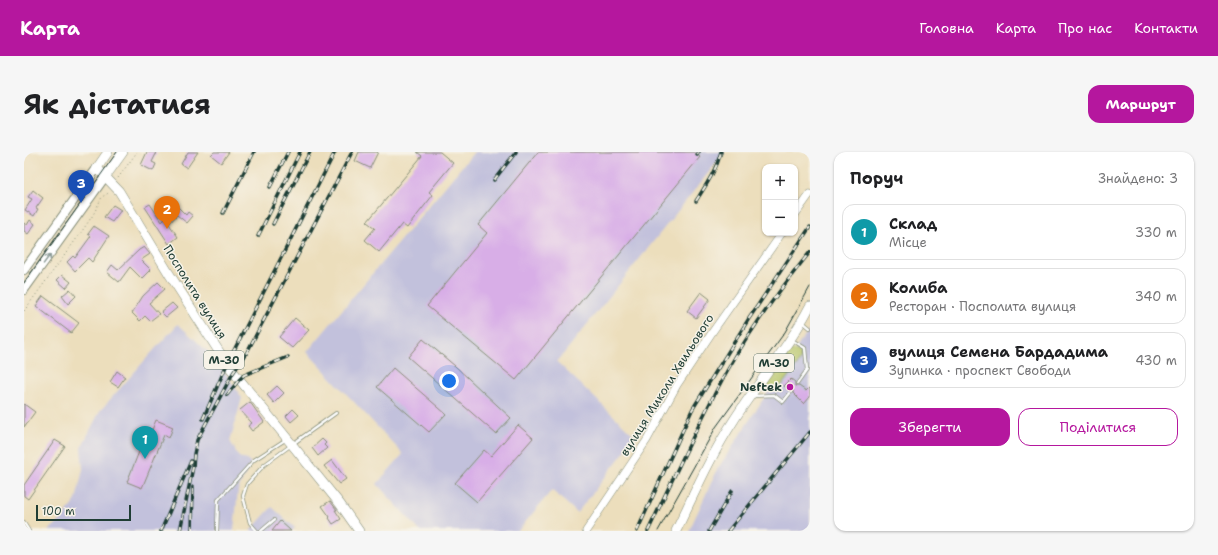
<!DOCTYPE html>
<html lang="uk">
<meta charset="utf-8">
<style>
:root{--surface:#fff;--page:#f6f6f6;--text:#202124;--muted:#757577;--line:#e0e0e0;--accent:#b5179e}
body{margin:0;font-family:"Shantell Sans",sans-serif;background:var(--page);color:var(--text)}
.controls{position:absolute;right:12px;top:12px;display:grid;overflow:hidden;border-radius:8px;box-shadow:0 1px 3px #0004}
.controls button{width:36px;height:36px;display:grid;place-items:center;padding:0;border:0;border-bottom:1px solid var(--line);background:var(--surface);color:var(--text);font:20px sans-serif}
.scale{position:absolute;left:12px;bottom:10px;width:95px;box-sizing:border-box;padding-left:4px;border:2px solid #1f3d34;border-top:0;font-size:11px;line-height:14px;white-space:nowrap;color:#1f3d34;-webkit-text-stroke:3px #f7f3e8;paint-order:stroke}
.you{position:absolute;left:425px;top:229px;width:14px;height:14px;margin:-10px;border:3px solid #fff;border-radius:50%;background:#1a73e8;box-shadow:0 0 0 6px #1a73e833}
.badge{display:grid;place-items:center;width:26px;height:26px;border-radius:50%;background:var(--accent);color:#fff;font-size:13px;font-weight:700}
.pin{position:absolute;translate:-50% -33px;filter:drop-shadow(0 1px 2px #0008)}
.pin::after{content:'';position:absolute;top:21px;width:14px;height:12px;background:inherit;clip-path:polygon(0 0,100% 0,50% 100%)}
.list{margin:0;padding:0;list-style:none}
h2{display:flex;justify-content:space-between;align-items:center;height:52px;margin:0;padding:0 16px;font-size:17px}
h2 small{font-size:13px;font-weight:400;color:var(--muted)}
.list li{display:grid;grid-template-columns:26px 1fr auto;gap:12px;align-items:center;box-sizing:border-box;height:56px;margin:0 8px 8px;padding:0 8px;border:1px solid var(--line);border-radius:12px}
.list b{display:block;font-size:15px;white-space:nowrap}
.list p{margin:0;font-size:13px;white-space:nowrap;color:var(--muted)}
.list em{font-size:13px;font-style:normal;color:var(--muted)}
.actions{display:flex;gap:8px;padding:12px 16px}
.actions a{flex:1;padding:9px 0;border:1px solid var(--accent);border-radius:12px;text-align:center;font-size:14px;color:var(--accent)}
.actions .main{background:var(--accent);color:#fff}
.map{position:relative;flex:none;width:786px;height:379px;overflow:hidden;border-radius:12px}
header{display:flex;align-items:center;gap:24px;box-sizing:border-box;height:56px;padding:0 20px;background:var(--accent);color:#fff}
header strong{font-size:19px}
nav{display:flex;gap:22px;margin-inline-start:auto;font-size:14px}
.intro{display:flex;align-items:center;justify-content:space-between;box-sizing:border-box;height:96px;padding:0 24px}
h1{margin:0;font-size:28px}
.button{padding:10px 18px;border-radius:12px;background:var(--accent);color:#fff;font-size:14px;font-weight:700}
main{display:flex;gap:24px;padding:0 24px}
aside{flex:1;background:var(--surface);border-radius:12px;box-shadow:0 1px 3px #0004}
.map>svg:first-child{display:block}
.industrial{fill:#c2c1dc}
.green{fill:#b7c567;stroke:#6b814e}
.building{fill:#d8aee7}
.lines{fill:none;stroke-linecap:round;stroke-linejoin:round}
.service-casing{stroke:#868e78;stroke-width:4}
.tertiary-casing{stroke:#868e78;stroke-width:8}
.secondary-casing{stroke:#868e78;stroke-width:10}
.trunk-casing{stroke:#868e78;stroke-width:10}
.path{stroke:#868e78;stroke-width:1;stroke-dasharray:1 3;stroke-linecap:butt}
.service{stroke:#fff;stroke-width:2.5}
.tertiary{stroke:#fff;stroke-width:7}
.secondary{stroke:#fff;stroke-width:8}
.trunk{stroke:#fff;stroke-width:9}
.tram{stroke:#1f3d34;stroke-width:1}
.rail-casing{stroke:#1f3d34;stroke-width:3.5}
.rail{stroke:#f7f3e8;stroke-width:2;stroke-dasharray:6;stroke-linecap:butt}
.oneway{stroke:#8f9e9a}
.poi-dot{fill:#b5179e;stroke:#f7f3e8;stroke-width:1.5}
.labels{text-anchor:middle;stroke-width:3;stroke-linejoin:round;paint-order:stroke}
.shield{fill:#f7f3e8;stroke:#60746a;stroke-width:1}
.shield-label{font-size:11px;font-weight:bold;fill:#1f3d34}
.street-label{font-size:12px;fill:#1f3d34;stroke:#f7f3e8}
.poi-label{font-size:12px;font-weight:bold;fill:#1f3d34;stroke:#f7f3e8;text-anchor:end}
</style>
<header>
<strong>Карта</strong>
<nav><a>Головна</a><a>Карта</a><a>Про нас</a><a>Контакти</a></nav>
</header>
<div class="intro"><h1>Як дістатися</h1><a class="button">Маршрут</a></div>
<main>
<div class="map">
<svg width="786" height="379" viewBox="0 0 786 379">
<rect width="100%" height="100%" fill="#f7f3e8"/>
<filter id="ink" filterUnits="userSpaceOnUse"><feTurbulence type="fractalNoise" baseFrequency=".025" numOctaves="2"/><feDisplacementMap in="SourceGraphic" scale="8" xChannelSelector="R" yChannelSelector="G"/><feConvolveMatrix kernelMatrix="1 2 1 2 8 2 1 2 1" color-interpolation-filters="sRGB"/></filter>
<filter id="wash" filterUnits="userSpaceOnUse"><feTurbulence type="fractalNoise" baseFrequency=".012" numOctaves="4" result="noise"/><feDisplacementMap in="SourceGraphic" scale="16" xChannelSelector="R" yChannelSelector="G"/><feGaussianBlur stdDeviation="0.9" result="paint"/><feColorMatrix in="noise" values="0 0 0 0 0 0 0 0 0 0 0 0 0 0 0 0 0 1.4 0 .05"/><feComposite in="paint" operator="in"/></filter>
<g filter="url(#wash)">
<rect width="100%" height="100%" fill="#ecdebc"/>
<g class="industrial">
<path d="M450,0H701L533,210L612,285L553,361L528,338L494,379H396L353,332L379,302L283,200Z"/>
<path d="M154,172L193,208L218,246L206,289L215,305L227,310L214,338L210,379H24L36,369L52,348L59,317L57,296L76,259L130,198Z"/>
<path d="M786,177V379H665L693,318L779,186Z"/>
<path d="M248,355L271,376L268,379H226Z"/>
</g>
<path class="green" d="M767,198L775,199L777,202V208L754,238H748L742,234V232Z"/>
<g id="blocks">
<g class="building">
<path d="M123,0H133L128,10L132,12L129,19L117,13Z"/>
<path d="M164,0H174L163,16L157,12Z"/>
<path d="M190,0H205L197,11L187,3Z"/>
<path d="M335,0H354L346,16L331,9Z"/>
<path d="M393,0H416L429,11L405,40L409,43L383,76L378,72L355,100L341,88L351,76L343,70L398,4Z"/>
<path d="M514,0H670L676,5L492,228L403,154L463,81L454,73Z"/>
<path d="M9,38L19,46L12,56L14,57L10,64L1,58L8,47L4,45Z"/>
<path d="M126,52L138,70L153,54L162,63L164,60L169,64L163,71L153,63L145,72L154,85L145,92L121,55Z"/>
<path d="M89,53L97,58L88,70L80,65Z"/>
<path d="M6,68L11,72L4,82L0,79V71L3,73Z"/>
<path d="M70,74L85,84L68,110L64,106L51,119L43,110L49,104L51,106L67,84L64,82Z"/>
<path d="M120,95L126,102L117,108L127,118L118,127L106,115L95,130L83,120L88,113L94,118L115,98Z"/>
<path d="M38,123L47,130L42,136L33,128Z"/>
<path d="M134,130L141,137L125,151L135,162L126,169L121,164L116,169L108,161L119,144Z"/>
<path d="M46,137L52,144L44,152L38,144Z"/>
<path d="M677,140L686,147L672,166L663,159Z"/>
<path d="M19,144L55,171L47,181L12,154Z"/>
<path d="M148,151L153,156L142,165L137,160Z"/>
<path d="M271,166L285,178L268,196L255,185Z"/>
<path d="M399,187L431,214L487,266L472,282L384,205Z"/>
<path d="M369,216L422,262L405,280L353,235Z"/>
<path d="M93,219L101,225L94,235L86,230Z"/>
<path d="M767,227L771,230V234H775L782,239L786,235V245L780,252L769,241V238H765L760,234Z"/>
<path d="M253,234L260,241L250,251L243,243Z"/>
<path d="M226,250L240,270L228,279L224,274L228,271L216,258Z"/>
<path d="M0,252L11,260L0,275Z"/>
<path d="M269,257L275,263L267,270L262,264Z"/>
<path d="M132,268L149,275L145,286L140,283L118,336L103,330L124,277L128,278Z"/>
<path d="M494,273L509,286L453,350L431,331L460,298L467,304Z"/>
<path d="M298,287L302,291L300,293L303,296L294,304L288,296Z"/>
<path d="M31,288L41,294L4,347L0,344V333Z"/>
<path d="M308,308L322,327L315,332L300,314Z"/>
<path d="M306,349L313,358H311L317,367L309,372L305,366L306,365L298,354Z"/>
<path d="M256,369L267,379H248Z"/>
</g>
</g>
</g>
<g filter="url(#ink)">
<use href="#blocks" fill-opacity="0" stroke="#868e78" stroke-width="1"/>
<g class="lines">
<g class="service-casing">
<g id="service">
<path d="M780,171L786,176"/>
<path d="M768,188L781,196L783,218L773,232"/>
<path d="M729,244L750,243L759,250L767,240"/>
<path d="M270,291L312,261"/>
<path d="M0,371L5,379"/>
<path d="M193,379L194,348L230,308L261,288"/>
<path d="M233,379L226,371L219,344L223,332L240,313L266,294"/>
<path d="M237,379L250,368"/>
</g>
</g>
<g class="tertiary-casing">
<g id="tertiary">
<path d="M771,63L786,42"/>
<path d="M562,379L623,288L653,233L689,179L758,81"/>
</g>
</g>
<g class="secondary-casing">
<g id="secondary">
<path d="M0,118L73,16"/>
<path d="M0,138L81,25"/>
</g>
</g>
<g class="trunk-casing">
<g id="trunk">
<path d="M84,0L73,16L95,39L144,120L203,212L316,352L335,379"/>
<path d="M81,25L99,0"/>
<path d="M652,379C670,342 687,303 710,268C734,230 765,195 786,154"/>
</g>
</g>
<g class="path">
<path d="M94,26L113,0"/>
<path d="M0,159L56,82L69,63L78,45L86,40"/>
</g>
<use href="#service" class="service"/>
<use href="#tertiary" class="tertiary"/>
<use href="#secondary" class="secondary"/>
<use href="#trunk" class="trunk"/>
<g class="tram">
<path d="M0,131L93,0"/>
<path d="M634,379L692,275L761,180L786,135"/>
</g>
<g class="rail-casing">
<g id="rail">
<path d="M673,3L675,0"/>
<path d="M470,28L492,0"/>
<path d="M246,35L264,0"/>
<path d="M672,49C682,33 692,19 697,0"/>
<path d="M199,61L230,0"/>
<path d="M249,72L286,0"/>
<path d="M234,84L276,0"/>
<path d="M203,243L215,228L220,223L264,205"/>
<path d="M179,267L203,212L311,0"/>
<path d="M137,379L167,309"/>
<path d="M156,379L169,315L170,302L173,288L209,221L222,202L328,0"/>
<path d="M168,379L169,335"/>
<path d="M613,379L668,258L724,168L786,75"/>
<path d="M624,379C650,325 674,271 703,219C727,177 756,137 786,100"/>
<path d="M685,379L708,339"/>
<path d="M704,379L786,280"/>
</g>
</g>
<use href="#rail" class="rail"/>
</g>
<defs><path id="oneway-shaft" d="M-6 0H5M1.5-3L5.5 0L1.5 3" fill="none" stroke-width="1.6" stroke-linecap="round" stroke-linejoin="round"/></defs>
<use class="oneway" href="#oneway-shaft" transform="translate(23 107) rotate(-54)"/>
</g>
<circle class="poi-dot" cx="766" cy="235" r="4"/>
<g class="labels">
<g class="shield">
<rect x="180" y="199" width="40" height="18" rx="3"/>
<rect x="730" y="202" width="40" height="18" rx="3"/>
</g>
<g class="shield-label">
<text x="200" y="212">М-30</text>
<text x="750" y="215">М-30</text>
</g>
<g class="street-label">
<text transform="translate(171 140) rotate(58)" y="4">Посполита вулиця</text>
<text transform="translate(643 233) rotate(-58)" y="4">вулиця Миколи Хвильового</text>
</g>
<g class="poi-label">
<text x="758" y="239">Neftek</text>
</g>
</g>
</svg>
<div class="controls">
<button>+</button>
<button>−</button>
</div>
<div class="scale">100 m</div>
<div class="you"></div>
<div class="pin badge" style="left:121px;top:307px;background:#0f9aa8">1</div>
<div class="pin badge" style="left:143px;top:77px;background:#e8710a">2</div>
<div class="pin badge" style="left:57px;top:51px;background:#1a4fb4">3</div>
</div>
<aside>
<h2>Поруч<small>Знайдено: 3</small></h2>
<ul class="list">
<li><span class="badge" style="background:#0f9aa8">1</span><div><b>Склад</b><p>Місце</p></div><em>330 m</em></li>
<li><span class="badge" style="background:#e8710a">2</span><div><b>Колиба</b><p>Ресторан · Посполита вулиця</p></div><em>340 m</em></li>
<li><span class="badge" style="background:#1a4fb4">3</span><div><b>вулиця Семена Бардадима</b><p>Зупинка · проспект Свободи</p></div><em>430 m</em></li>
</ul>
<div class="actions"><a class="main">Зберегти</a><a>Поділитися</a></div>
</aside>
</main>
